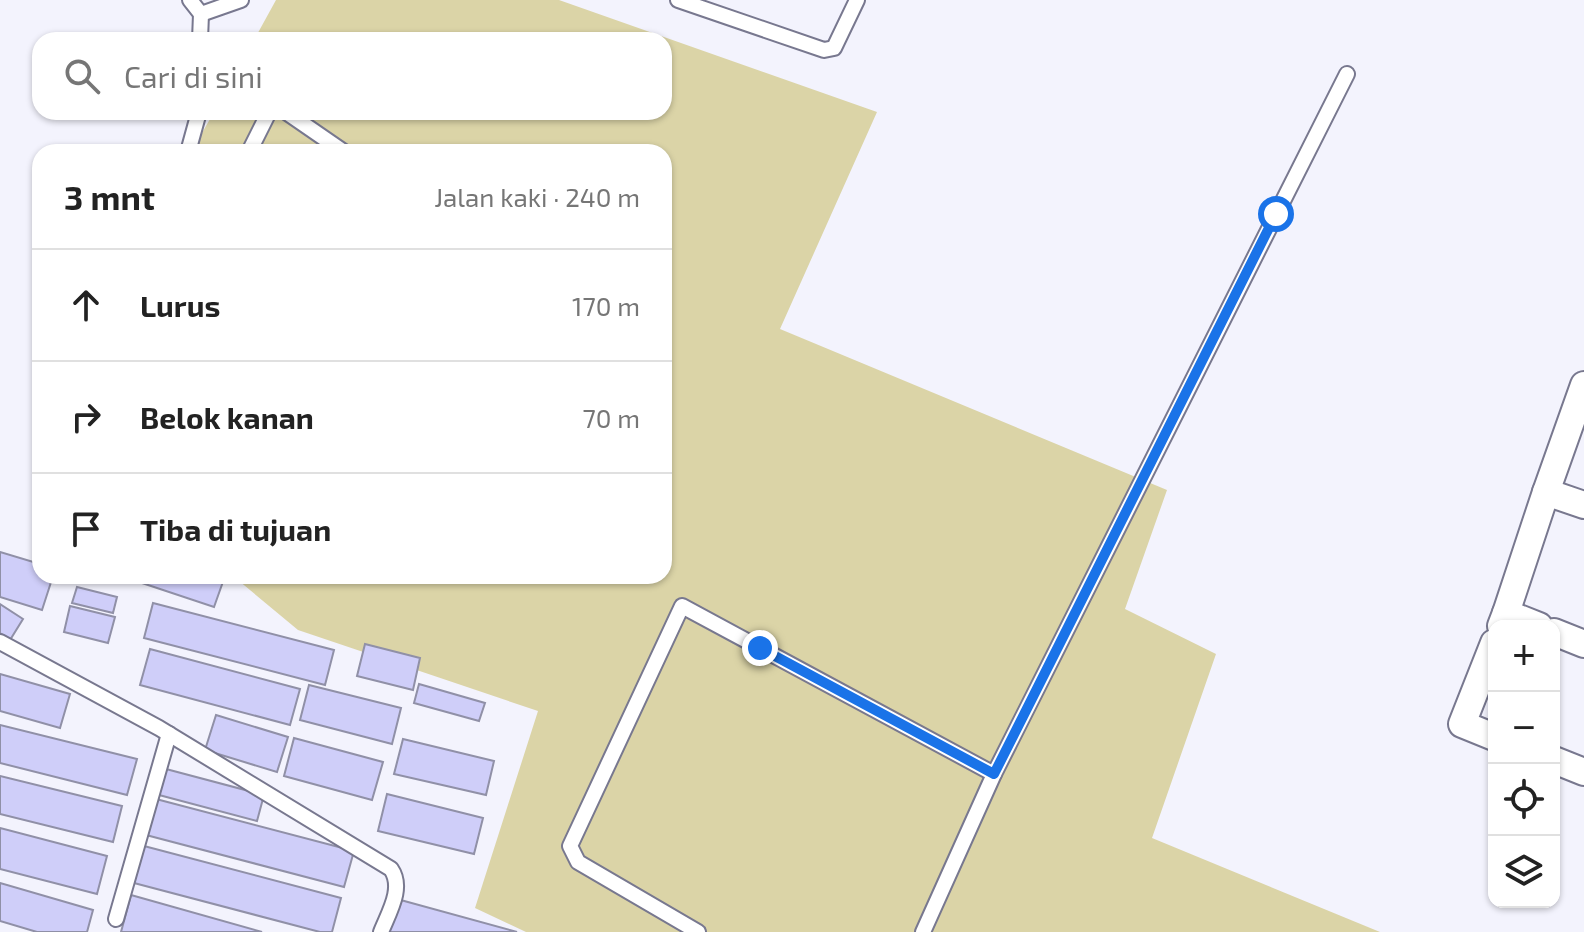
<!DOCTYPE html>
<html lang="id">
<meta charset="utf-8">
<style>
:root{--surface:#fff;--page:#f2f2f2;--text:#222;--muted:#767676;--line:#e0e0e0}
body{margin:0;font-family:"Exo 2",sans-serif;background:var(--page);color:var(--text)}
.controls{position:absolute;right:24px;bottom:24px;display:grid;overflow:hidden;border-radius:16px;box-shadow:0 2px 6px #0004}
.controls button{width:72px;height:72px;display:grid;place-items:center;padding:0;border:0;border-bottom:2px solid var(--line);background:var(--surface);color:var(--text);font:40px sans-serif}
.stop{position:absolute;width:24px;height:24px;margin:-18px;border:6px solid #1a73e8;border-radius:50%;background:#fff}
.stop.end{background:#1a73e8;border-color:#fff;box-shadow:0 2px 8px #0008}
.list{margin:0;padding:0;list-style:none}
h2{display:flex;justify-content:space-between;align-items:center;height:104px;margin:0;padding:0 32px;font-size:34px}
h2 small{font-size:26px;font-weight:400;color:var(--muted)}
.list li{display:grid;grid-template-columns:52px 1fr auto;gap:24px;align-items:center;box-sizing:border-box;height:112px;padding:0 32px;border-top:2px solid var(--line)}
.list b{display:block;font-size:30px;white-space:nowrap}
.list em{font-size:26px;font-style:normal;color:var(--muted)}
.icon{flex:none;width:44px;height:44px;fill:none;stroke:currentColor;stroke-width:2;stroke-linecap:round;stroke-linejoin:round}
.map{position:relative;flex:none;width:1584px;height:932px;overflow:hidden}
.search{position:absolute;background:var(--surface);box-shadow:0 2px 6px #0004;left:32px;top:32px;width:640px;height:88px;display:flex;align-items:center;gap:20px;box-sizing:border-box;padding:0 28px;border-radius:24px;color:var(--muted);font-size:30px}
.panel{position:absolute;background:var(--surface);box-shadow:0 2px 6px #0004;left:32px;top:144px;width:640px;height:440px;border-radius:24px}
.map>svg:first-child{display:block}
.green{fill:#dbd4a7}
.building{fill:#cfcef9;stroke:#9090a7;stroke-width:2}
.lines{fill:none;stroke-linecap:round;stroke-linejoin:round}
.lane-casing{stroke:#78788f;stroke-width:18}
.street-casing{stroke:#78788f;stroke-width:30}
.lane{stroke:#fff;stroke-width:14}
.street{stroke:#fff;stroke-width:26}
.route{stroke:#1a73e8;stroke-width:10}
</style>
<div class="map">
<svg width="1584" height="932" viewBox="0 0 1584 932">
<rect width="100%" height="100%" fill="#f3f3fd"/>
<path class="green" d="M276,0H559L877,112L780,329L1167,490L1125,609L1216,654L1152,838L1380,932H526L475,908L538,711L298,630L233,576H664V152H191L214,112H664V40H254Z"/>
<g class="building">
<path d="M0,552L40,564V576H53L42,610L0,597Z"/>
<path d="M121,576H225L214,607Z"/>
<path d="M77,587L117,597L113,613L72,603Z"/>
<path d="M153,603L334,650L325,685L144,638Z"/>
<path d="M0,604L23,619L10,640L0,633Z"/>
<path d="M70,606L115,617L108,643L64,632Z"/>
<path d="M365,644L420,658L413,690L357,676Z"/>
<path d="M150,649L300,689L290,725L140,685Z"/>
<path d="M0,674L70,694L60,728L0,711Z"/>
<path d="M419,684L485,703L479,721L414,703Z"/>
<path d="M309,685L401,708L392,744L300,720Z"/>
<path d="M216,715L288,737L277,772L205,750Z"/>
<path d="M0,725L137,759L127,795L0,763Z"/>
<path d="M294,738L383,762L372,800L284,776Z"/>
<path d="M403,739L494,761L486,795L394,774Z"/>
<path d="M166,769L264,795L257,821L159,795Z"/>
<path d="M0,776L122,806L113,842L0,814Z"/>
<path d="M387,794L483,818L474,854L378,831Z"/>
<path d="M156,799L354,851L344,887L146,835Z"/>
<path d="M0,828L107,856L97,894L0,869Z"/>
<path d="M144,846L341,898L332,932H320L134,883Z"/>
<path d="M0,883L93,910L87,932H37L0,921Z"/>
<path d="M131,895L262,932H121Z"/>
<path d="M397,899L517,932H389Z"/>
</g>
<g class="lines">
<g class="lane-casing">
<g id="lane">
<path d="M190,0L201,14L200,40"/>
<path d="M678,0L824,50L834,48L857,0"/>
<path d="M201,14L241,0"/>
<path d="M286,112L344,152"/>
<path d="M188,152L199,112"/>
<path d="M249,152L269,112"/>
<path d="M0,642L159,728L391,869C404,888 389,912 381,932"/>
<path d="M116,919L169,734"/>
<path d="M698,932L578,862L570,846L682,606L994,774"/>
<path d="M923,932L994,774L1347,74"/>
</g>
</g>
<g class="street-casing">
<g id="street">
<path d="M1584,385L1546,492L1584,505"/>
<path d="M1506,613L1546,492"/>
<path d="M1501,626L1506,613L1539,626"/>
<path d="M1554,632L1584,644"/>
<path d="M1494,643L1462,724L1494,737"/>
<path d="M1554,760L1584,772"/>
</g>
</g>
<use href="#lane" class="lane"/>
<use href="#street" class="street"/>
</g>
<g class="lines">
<path class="route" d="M760,648L994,774L1276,214"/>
</g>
</svg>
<div class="controls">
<button>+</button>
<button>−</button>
<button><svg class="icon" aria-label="locate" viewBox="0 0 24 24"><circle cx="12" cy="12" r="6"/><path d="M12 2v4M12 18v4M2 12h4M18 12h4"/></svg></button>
<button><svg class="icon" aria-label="layers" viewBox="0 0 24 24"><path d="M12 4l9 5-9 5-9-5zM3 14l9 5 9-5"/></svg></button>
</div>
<div class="stop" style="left:1276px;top:214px"></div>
<div class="stop end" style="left:760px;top:648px"></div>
<div class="search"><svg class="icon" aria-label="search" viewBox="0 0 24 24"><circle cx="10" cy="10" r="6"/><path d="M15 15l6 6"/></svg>Cari di sini</div>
<section class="panel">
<h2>3 mnt<small>Jalan kaki · 240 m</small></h2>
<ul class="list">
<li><svg class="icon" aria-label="ahead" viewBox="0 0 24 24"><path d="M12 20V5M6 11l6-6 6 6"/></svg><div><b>Lurus</b></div><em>170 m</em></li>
<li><svg class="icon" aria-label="right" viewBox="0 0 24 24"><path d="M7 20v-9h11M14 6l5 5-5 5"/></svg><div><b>Belok kanan</b></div><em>70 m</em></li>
<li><svg class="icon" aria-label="arrive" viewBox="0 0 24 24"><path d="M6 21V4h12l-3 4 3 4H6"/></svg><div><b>Tiba di tujuan</b></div></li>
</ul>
</section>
</div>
